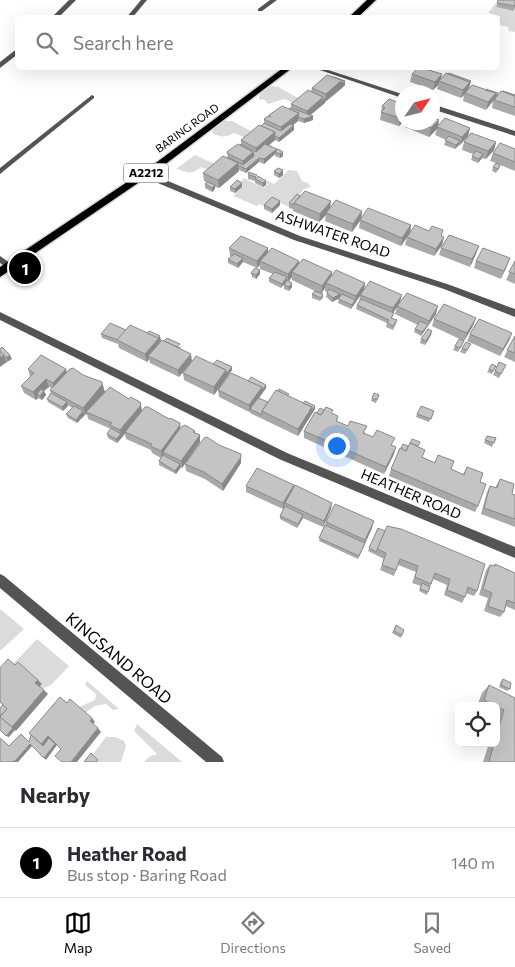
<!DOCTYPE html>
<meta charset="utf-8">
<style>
:root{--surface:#fff;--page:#f7f7f7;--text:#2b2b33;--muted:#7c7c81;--line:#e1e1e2;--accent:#000}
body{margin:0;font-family:Commissioner,sans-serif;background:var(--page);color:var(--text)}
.controls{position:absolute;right:15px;bottom:15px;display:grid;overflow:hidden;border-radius:8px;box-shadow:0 5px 20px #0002}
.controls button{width:45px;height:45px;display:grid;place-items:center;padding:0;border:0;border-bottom:1px solid var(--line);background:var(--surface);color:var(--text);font:25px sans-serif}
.compass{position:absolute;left:395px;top:85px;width:45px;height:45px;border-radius:50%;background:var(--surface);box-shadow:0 5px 20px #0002;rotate:55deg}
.you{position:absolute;left:336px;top:445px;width:18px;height:18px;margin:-12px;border:4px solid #fff;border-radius:50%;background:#1a73e8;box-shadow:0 0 0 8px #1a73e833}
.badge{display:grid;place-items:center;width:32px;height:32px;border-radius:50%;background:var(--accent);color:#fff;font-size:16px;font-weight:700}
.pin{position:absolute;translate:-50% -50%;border:2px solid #fff;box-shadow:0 1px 5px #0006}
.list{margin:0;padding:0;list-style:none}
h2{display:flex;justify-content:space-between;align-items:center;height:65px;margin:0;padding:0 20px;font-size:21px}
h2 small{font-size:16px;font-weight:400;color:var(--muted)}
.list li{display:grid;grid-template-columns:32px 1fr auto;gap:15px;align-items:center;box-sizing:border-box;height:70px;padding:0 20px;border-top:1px solid var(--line)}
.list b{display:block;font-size:19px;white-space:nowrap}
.list p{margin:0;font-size:16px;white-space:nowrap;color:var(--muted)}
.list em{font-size:16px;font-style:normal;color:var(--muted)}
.icon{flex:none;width:28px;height:28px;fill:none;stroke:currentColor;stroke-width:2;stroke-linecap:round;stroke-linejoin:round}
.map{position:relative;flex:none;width:515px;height:762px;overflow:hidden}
.search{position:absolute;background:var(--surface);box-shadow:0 5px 20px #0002;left:15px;right:15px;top:15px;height:55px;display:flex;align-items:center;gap:12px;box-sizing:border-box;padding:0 18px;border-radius:8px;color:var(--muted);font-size:19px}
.sheet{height:135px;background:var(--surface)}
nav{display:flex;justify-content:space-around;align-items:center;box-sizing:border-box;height:70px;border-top:1px solid var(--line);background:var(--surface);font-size:14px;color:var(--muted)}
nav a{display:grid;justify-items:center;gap:2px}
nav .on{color:var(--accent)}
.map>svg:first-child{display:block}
.green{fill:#dbdbdb}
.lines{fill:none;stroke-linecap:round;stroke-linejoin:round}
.primary-casing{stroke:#dbdbdb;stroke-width:3}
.service{fill:#545454;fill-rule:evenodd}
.minor{fill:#545454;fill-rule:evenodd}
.primary{fill:#000;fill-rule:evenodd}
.wall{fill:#a9a9a9}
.shaded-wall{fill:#898989}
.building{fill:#c4c4c4;stroke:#898989}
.labels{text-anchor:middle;stroke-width:4;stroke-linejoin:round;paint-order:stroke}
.far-street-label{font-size:11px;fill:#000;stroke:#fff}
.shield{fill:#fff;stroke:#4c4c4c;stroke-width:1}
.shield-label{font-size:12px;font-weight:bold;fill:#000}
.street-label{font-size:14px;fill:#000;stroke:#fff}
.near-street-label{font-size:16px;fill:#000;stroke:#fff}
</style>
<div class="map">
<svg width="515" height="762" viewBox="0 0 515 762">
<rect width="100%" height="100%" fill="#fff"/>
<g class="green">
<path d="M496,3V7L515,11V32L508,31L509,27L499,25L498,28L500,16L488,13Z"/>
<path d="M271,86L278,87L300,99L297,104L284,99L268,104L265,100L259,99L260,91Z"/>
<path d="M222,121H232L253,132L247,139L235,133C223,138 223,137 213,134L212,129Z"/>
<path d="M195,155L217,165L210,171L201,167C190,176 189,172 176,169Z"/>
<path d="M289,170L297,171L302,181L308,183L311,187L304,189L289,207L271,199L263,206L259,204L257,206L233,196L243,186L238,184L244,178L264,188L268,184L262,181L268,176L266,180L274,184Z"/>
<path d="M0,609L24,629L0,651Z"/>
<path d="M37,639L69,666L51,685L42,689L39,687L41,684L13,664Z"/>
<path d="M87,681L119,709L113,710L106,704L95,706L85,713L79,707L95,700L96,694L85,685Z"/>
<path d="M137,724L182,762H144L150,756L157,754L134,731Z"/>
<path d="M106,737H115L124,741L126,746L121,762H87Z"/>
</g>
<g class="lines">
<g class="primary-casing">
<g id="primary">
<path d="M367,0H376L357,18H348Z"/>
<path d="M283,68H292L163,166L0,277V267L157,162Z"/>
</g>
</g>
<g class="service">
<path d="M141,0H147L132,18H126Z"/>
<path d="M270,0H277L262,11H258V9Z"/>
<path d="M92,95L94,96V98L0,174V168Z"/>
</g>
<g class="minor">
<path d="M69,0H76L58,18H51Z"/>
<path d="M18,48V54L0,68V62Z"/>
<path d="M314,68H322L402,94V98Z"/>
<path d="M432,104L515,131V136L432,109Z"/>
<path d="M144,171L300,236L450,285L515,309V317L444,289L294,240L141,176V172Z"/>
<path d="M0,256L14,266L13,268H7L0,263Z"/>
<path d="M0,312L287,453L515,547V558L279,459L0,320Z"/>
<path d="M0,574L4,576L222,757L224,762H206L0,588Z"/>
</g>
<use href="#primary" class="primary"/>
</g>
<g class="wall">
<path d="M515,0V8L514,11L496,7L497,3Z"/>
<path d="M412,74H442L441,79L471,81L469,89L497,96L515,95V116L492,108L493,101L486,110L463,101L464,95L461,98L437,89L438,85L433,90L410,82Z"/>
<path d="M345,81V85L310,115L313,116V120L304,123L298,121L293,125L294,130L279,142L275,140L269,145L277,150L283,156L280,158L275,156V154L264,164L259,162L246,173L239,170V171L219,188L215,187V189L212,192L205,188V184L207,183L204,181L203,173L228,157L227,153L241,144V140L261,126L264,123V119L269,116V115L291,108V104L311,92L312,88Z"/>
<path d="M402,104V122H432L438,126L470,128L468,136L460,145H459L455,149L444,145L446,140L435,135L437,129L429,137L405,127L406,123L405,124L402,123L399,126L380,120L382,106Z"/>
<path d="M464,142H496L494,150L486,159L482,158L478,163L471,160L473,154L462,150Z"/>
<path d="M515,149V171L500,165L499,169L496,173L492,171L493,167L496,163L490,161L493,153Z"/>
<path d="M283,170V175L279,178L274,175V171Z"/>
<path d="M248,174L266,181V185L263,187L255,183V181L248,179Z"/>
<path d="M242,183V187L235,193L230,191V187Z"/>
<path d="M297,194L330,208L362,211L361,219L411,225L410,233L401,246L359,228L360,221L352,232L325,221L326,215L319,222L293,211V209L289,208V203Z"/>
<path d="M280,201V205L272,213L264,209V205Z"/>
<path d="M442,236L444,237L442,245L434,256L405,245L407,237Z"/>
<path d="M229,248H268V252L299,264L332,272V275L365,283L364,290L436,314L421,336L414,332L415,329L418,325L395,314L397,308L393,313L392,318L397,320L396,324L393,330L386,327L387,323L356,309L357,305L359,302L360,296L351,309L338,303L339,298L332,302L326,297L327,292L325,291V288L321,294H323V298L320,301L312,298V294L315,291L292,280V277L289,281L292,287L289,291L284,289V285L287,281L281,288L269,282V278L273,274L260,269V265L257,268L243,262L238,268L228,263V259L231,256H230Z"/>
<path d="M441,248L476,254L470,267L439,255Z"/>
<path d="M510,258L501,279L474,268L476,261Z"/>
<path d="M515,261V284L506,280Z"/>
<path d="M260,270V274L256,279L252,277L251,273Z"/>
<path d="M434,319L473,326L464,341L432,326Z"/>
<path d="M126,330L147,333L161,340L160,343L181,347L180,349L192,361L179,377L150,363L149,359L147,362L119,348L118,344L102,338L101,334Z"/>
<path d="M512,333L500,356L467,341L470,334Z"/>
<path d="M431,335L425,345L420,343L421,339Z"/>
<path d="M515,336V362L504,357Z"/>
<path d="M464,341L458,352L453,350L455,346Z"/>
<path d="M462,348H469L465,354L460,352Z"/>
<path d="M499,362L506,365L499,378L493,375Z"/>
<path d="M213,364L232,370L214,395L184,380L183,373Z"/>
<path d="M496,366L492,374L487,372L489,369Z"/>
<path d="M28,369L67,372L83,375L104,390L105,392L140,402L142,411L180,423V428L195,431V433L200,435V442L182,468L181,467L176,474L159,465V461L161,458L152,453L151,450L126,439L125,434L117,443L108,438L107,434L111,429L88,419L87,414L86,415L84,414L77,423L68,418L66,414L72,408L68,405L63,411L48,402L47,399L51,393L50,390L52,388L49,387L44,391L46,395L42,400L38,398L36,400L24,393L21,386L30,377Z"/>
<path d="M248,381L266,388L259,398L268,402L288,396L303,403L315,406V409L298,436L250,413V411L249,412L219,397L218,390Z"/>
<path d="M379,395L376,403L371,401L372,398Z"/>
<path d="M332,414L338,416L337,422L366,433L365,434L392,445L394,454L384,474L304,438V431Z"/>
<path d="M417,414H433L429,422L416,417Z"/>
<path d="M487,436L496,438L492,447L484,443Z"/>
<path d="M219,445L241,457V463L223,491L205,479L186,471L185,464Z"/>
<path d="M408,446L418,447L423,458L463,474L467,467L480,482L478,506L475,512L389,476L391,469Z"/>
<path d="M500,479L512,494L515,495V527L481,514L487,492L490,486L495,488Z"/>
<path d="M246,486L293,489L332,503L331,509L323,527L303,518L297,528L280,519V516L285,505L283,509L246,492Z"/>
<path d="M326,522L372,528L358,559L319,541Z"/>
<path d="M378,528L477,591L474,596L466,593L465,597L462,603L444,595L447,585L433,579L427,595L419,591L421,586L412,583L416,572L398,565L394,576L380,570L384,559L368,551Z"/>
<path d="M495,564L515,573V610L506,606L504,612L500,617L484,611L488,598L479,595L486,570L490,565L494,566Z"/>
<path d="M396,625L404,630L401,638L392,633Z"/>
<path d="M503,679L510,689L507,691L499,687L501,681Z"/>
<path d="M489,685L515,698V762H483L489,743H496V706H477L482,693Z"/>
</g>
<g class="shaded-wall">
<path d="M442,74L440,81H439L438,85L433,90L435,82Z"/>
<path d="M342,80L341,89L325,102L326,94Z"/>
<path d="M345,81V85L341,89V84Z"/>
<path d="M471,81L468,90L465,93L464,95L461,98L463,90Z"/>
<path d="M496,93H498L497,97L493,101L486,110L488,102Z"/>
<path d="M323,97L322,101L325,98V103L307,118L313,116V120L304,123V119H306L307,111Z"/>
<path d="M299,113L298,121L281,135V127Z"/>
<path d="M402,116V123L399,126L400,118Z"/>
<path d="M439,120L438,128L429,137L431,128Z"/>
<path d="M294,125V130L279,142V138Z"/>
<path d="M470,128L468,136L460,145L462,137Z"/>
<path d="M275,132V140L256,156V148Z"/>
<path d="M460,141L459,145L455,149L456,145Z"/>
<path d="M496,142L494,150L486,159L488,151Z"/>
<path d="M277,149V152H275V154L264,164V159Z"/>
<path d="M253,152V160L243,169V161Z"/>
<path d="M283,152V156L280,158V154Z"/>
<path d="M483,154L482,158L478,163L479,159Z"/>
<path d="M259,158V162L246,173V169Z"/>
<path d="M238,163L239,171L219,188L218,180Z"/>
<path d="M283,170V175L279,178V174Z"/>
<path d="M266,181V185L263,187V183Z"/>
<path d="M242,183V187L235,193V189Z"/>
<path d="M215,185V189L212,192V188Z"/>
<path d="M280,201V205L272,213V209Z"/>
<path d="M331,201L330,210L326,213V215L319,222L320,214Z"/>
<path d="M362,211L361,219L352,232L353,224Z"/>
<path d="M411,225L410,233L401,246L402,238Z"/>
<path d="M444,237L442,245L434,256L436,249Z"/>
<path d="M479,246L476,254L470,267L472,259Z"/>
<path d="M268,248V256L260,261V265L257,268V261Z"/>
<path d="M243,258V262L238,268L237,264Z"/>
<path d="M510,258L507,266L501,279L504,271Z"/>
<path d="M299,261V268L292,272V277L288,282V274Z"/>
<path d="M260,270V274L256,279V275Z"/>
<path d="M332,272L331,280L326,283L325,288L321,294L322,286Z"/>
<path d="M287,277V281L281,288L282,284Z"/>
<path d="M292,283V287L289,291V287Z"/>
<path d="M365,283L364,290L351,309L352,305L355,300L356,296Z"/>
<path d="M340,294V298L332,302L333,298Z"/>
<path d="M402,295L400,302L391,316L393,308Z"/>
<path d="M438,306L436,314L421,336L422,332L428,325L429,321Z"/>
<path d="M476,318L473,326L464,341L467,333Z"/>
<path d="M432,331L431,335L425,345L426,341Z"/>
<path d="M512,333L509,341L500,356L503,349Z"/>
<path d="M160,336L161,340L159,342L160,346L148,356L149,359L147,362L145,354Z"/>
<path d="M191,354L192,361L179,377L178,370Z"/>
<path d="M4,355L7,362L0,367V358Z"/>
<path d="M10,355L12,359L7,362L6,358Z"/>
<path d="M232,367V370L214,395V387L226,370Z"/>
<path d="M66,369L68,376L55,390L53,383Z"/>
<path d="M46,379L49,387L44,391L46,395L42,400L40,396L37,394L38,398L36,400L33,392Z"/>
<path d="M102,382L105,392L86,412L87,414L86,415L83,408Z"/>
<path d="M266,385V388L251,409H250L249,412V405L262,387Z"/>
<path d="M67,402L68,406L63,411L62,407Z"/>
<path d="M141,405L142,412L122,437L120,430Z"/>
<path d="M315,406V409L298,436V429L312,407Z"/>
<path d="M83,411L85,415L77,423L76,420Z"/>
<path d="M180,425L181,432L163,452L164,456L162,458L161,451Z"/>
<path d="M121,434L122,437L117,443L116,439Z"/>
<path d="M200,435V442L182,468L181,461Z"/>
<path d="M396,447L394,454L384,474L386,467Z"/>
<path d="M241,457V463L223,491L222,484Z"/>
<path d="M180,464L181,467L176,474L175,471Z"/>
<path d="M294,485L293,491L285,503L283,509V503Z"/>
<path d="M332,503L331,509L323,527L324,521Z"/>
<path d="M303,515V518L297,528L298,524Z"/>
<path d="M374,521L372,528L358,559L365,540Z"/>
<path d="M38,680L42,684L39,687L35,683Z"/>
<path d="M44,690L48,694L16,731L15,730L9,737L6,736L2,718Z"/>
<path d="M92,718L95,722L92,725L90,721Z"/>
<path d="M98,728L101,732L77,762H71Z"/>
<path d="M48,736L51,740L45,747L41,744Z"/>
<path d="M55,743L57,745L46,760L44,758Z"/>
<path d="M30,744L32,746L18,762H11Z"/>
</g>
<g class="building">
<path d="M498,0H515V6L497,3Z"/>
<path d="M418,68H422L442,74L435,82L412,74Z"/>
<path d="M446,73L470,82L463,90L439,81Z"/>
<path d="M449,73L471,81L470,82L448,74Z"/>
<path d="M327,75L342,80L326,94L312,88Z"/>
<path d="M333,77L345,81L341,84L342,80Z"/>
<path d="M472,85L496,93L488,102L465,93Z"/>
<path d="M486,89L498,93L495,97L496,93L485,90Z"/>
<path d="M308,90L323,97L307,111L291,104Z"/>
<path d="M501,91L515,96V107L494,100Z"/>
<path d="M503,91L515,95L514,96Z"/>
<path d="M389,99L402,104V116L400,118L381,112L385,108L382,106Z"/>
<path d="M282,106L299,113L281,127L264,119L268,116L271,117L269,115Z"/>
<path d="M291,108L313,116L304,119L298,117L299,113L289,109Z"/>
<path d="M432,118L439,120L431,128L416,122H432Z"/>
<path d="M445,118L470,128L462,137L437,127Z"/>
<path d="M264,123L281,131L290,124L294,125L279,138L275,136V132L261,126Z"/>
<path d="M259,125L275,132L256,148L241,140Z"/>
<path d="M471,133L496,142L488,151L464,142Z"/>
<path d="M449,136L460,141L456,145L445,140Z"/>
<path d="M500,143L515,149V162L493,153Z"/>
<path d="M238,144L253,152L243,161L227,153L228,151Z"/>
<path d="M241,144L256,152L265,144L277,149L264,159L259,158L246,169L238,165V163L226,158L228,157L243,165L254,156L253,152L240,145Z"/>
<path d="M278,149L283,152L280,154L275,152Z"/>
<path d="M476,151L483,154L479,159L472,156Z"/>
<path d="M223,156L238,163L218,180L203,173Z"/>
<path d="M496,163L500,165L498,169L493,167Z"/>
<path d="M278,168L283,170L279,174L274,171Z"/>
<path d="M249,172L257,175L255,177L248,174Z"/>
<path d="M258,176L266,181L263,183L255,179Z"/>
<path d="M237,180L242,183L235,189L230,187Z"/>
<path d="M208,182L215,185L212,188L205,184Z"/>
<path d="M305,191L331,201L320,214L294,203Z"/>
<path d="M297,194L300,196L294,203V205L289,203Z"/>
<path d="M272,197L280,201L272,209L264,205Z"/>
<path d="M336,200L362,211L353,224L326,213Z"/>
<path d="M368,208L411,225L402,238L360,220Z"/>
<path d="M415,225L429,231L432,226L443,230L441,236L444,237L436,249L407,237Z"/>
<path d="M449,235L479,246L472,259L441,248Z"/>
<path d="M241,236L268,248L257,261L229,248Z"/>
<path d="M272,248L299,261L288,274L260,261Z"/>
<path d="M483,248L510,258L504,271L476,261Z"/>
<path d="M234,254L243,258L237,264L228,259Z"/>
<path d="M303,259L332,272L322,286L292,272Z"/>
<path d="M515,261V274L509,272Z"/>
<path d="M255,268L260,270L256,275L251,273Z"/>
<path d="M336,270L365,283L356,296L326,283Z"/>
<path d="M275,272L287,277L282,284L269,278Z"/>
<path d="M287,280L292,283L289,287L284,285Z"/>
<path d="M370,281L402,295L393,308L360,295Z"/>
<path d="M329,289L340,294L333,298L327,293Z"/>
<path d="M315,291L323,294L321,298L312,294Z"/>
<path d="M407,293L438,306L429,321L397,306Z"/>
<path d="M342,294L355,300L352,305L338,299Z"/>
<path d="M361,299L394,313L391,318L397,320L393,326L387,323L389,320L357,305Z"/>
<path d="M444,304L476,318L467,333L434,319Z"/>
<path d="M479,319L512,333L503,349L470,334Z"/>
<path d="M420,321L428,325L422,332L415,329Z"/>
<path d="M110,323L126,330L118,340L101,334Z"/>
<path d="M130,325L159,338L145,354L117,340Z"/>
<path d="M428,329L432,331L426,341L421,339Z"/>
<path d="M149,331L160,336L158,338L147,333Z"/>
<path d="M515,336V353L507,350Z"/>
<path d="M167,338L180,344L177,347L164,341Z"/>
<path d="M459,339L464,341L460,348L455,346Z"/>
<path d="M162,340L191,354L178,370L148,356Z"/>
<path d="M466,342L471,344L467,350L462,348Z"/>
<path d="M2,347L10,355L6,358L4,355L0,351V349Z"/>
<path d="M0,351L4,355L0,358Z"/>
<path d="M41,355L66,369L53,383L46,379L33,392L21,386L34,373L28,369Z"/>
<path d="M196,356L226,370L214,387L183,373Z"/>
<path d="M217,360L232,367L226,374V370L213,364Z"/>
<path d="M499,362L506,365L501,374L495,371Z"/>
<path d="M492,364L496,366L493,371L489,369Z"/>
<path d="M73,368L83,375L102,382V385L83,408L50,390L70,369Z"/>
<path d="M231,373L262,387L249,405L218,390Z"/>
<path d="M251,377L266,385L261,391L262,387L248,381Z"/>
<path d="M110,387L129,399L131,397L140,402L141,405L120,430L110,425L112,423L86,412Z"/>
<path d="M41,389L44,391L40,396L37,394Z"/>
<path d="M279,389L289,394L287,396L278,391Z"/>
<path d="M276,390L312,407L298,429L262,411Z"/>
<path d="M51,393L67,402L62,407L47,399Z"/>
<path d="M374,393L379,395L377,400L372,398Z"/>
<path d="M258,398L268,402L262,411V415L250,409Z"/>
<path d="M305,401L315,406L312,411V407L303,403Z"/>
<path d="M74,406L83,411L76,420L66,414Z"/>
<path d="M421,406L434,411L431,419L417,414Z"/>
<path d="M145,407H148L169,419L170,418L180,423V425L161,451L150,446L152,444L125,432Z"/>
<path d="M326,407L333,410L331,413L338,416L336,421L348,426L350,421L367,426L363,433L373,437L377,430L395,438L391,445L396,447L386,467L304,431L315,412L321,415Z"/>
<path d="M320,408L324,410L321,415L317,413Z"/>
<path d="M185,425L195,431L193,432L200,435L181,461L163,452L181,427Z"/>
<path d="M111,428L121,434L116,439L107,434Z"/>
<path d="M487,436L496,438L494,443L485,440Z"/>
<path d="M207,437L219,445L241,454V457L222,484L204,472L185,464L204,438Z"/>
<path d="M412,439L420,442L418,446L410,443Z"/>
<path d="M410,443L425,450L422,457L435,463L438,455L454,461L451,469L464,475L467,467L483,473L480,482L486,484L478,506L391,469L400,448L406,451Z"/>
<path d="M403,444L408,446L406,451L401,448Z"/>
<path d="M163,455L180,464L175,471L159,461Z"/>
<path d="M257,468L294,485L283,503L246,486Z"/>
<path d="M500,479L514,484L512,494L515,495V519L484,508L490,486L497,488Z"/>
<path d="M295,485L332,503L324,521L285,503Z"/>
<path d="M335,504L374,521L365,540L326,522Z"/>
<path d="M285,506L303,515L298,524L280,516Z"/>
<path d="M325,525L365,543L359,556L319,538Z"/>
<path d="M387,526L401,529L485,564L477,591L468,587L465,597L447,590L450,579L442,576L435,573L431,584L415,577L418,566L400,559L396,570L382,565L386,553L377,549Z"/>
<path d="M378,528L385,531L376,552L369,548Z"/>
<path d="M495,564L515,573V603L507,600L504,612L488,606L492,593L483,589L490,565L495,566Z"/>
<path d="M422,583L430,587L428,592L420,589Z"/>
<path d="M396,625L404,630L402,635L394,631Z"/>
<path d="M8,659L15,665L18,662L38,680L35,683L44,690L12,727L0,717L7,709L0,702V668Z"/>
<path d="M503,679L511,683L510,689L501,685Z"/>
<path d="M489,685L515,698V762H489L494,743H496V737L504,710L484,700Z"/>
<path d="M60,697L67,703L70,699L92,718L90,721L98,728L71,762H62L55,756L61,749L48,736L41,744L29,733Z"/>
<path d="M3,705L7,709L0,716V708Z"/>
<path d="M0,717L13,728L6,736L0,730Z"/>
<path d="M21,734L29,742L31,735L43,746L49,738L55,744L44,758L30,744L15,761L11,762H0V738L9,746Z"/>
<path d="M91,753L98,760L96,762H84Z"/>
</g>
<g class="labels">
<g class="far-street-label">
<text transform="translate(187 128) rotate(-36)" y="4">BARING ROAD</text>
</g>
<rect class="shield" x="123.5" y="163.5" width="45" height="19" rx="4"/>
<g class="shield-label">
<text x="146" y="177">A2212</text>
</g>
<g class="street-label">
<text transform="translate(333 234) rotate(19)" y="5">ASHWATER ROAD</text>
<text transform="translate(411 494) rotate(23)" y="5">HEATHER ROAD</text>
</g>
<g class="near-street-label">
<text transform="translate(119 658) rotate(40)" y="6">KINGSAND ROAD</text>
</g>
</g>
</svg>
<div class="controls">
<button><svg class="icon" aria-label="locate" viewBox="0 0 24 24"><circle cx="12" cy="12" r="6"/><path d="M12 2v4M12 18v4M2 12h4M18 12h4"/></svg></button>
</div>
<svg class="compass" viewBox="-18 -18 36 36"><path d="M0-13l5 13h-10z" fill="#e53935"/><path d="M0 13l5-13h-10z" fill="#7c7c81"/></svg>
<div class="you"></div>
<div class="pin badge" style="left:25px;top:268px">1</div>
<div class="search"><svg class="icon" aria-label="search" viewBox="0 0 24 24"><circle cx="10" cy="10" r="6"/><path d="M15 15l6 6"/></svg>Search here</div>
</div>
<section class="sheet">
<h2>Nearby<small></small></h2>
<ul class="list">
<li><span class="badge">1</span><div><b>Heather Road</b><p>Bus stop · Baring Road</p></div><em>140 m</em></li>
</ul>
</section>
<nav>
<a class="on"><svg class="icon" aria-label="map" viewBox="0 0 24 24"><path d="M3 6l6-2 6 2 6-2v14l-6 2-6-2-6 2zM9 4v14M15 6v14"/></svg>Map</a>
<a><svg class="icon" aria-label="directions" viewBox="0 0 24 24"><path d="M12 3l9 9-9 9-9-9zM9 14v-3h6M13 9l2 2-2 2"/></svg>Directions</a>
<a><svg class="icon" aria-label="saved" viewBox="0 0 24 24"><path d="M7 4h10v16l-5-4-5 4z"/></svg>Saved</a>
</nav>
